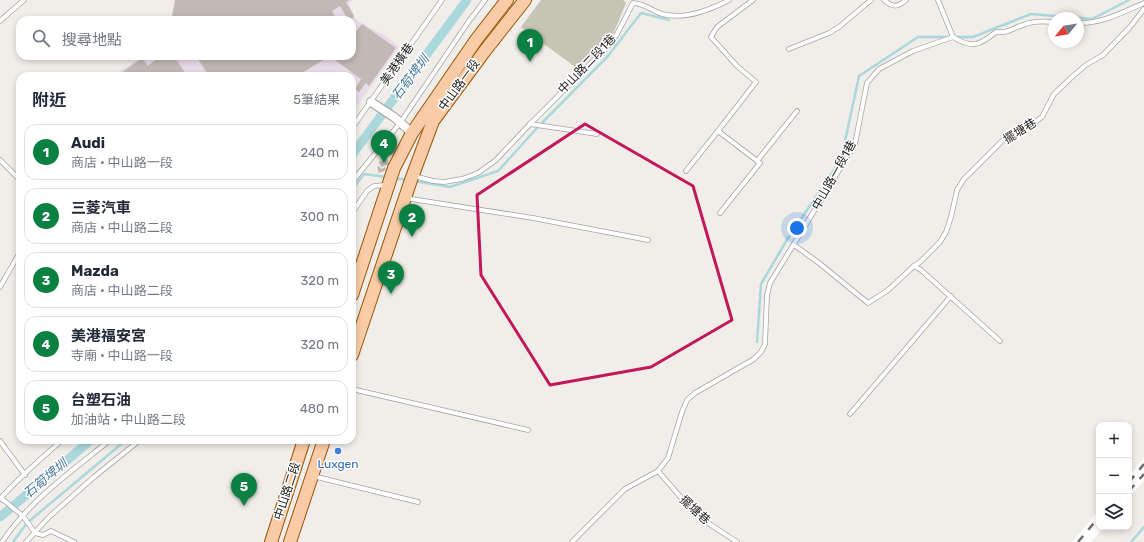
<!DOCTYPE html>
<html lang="zh-TW">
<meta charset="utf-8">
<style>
:root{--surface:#fff;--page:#f2f2f3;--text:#1f2937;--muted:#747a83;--line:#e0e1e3;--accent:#0b8043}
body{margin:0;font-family:Rubik,"Noto Sans TC",sans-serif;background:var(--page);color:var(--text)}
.controls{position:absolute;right:12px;bottom:12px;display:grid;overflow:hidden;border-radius:8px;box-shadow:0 2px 6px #0003}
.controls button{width:36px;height:36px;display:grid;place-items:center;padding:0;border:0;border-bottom:1px solid var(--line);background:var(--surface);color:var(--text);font:20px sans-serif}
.compass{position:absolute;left:1048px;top:12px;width:36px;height:36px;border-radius:50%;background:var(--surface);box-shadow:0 2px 6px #0003;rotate:240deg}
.you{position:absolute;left:797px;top:228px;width:14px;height:14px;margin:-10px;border:3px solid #fff;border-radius:50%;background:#1a73e8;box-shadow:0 0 0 6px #1a73e833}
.badge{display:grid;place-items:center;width:26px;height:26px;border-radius:50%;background:var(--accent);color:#fff;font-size:13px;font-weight:700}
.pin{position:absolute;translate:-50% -33px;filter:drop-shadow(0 1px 2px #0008)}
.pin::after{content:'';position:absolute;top:21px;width:14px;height:12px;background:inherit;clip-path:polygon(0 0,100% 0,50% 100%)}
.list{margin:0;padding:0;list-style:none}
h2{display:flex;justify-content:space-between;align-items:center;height:52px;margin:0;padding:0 16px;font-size:17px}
h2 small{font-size:13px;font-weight:400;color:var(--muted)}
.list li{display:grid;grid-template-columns:26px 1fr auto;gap:12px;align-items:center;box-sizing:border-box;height:56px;margin:0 8px 8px;padding:0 8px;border:1px solid var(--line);border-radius:12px}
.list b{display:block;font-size:15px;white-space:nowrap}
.list p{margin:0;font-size:13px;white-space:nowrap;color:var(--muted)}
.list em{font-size:13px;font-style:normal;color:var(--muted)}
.icon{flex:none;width:22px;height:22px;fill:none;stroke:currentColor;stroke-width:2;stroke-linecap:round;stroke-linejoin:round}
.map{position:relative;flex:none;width:1144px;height:542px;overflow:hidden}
.search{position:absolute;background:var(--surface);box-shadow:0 2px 6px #0003;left:16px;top:16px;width:340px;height:44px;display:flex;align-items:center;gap:10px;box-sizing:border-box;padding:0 14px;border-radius:12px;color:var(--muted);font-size:15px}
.panel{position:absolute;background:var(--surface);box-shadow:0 2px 6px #0003;left:16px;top:72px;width:340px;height:372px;border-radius:12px}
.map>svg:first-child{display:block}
.industrial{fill:#eadbe9}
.construction{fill:#c6c4b4}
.pier{fill:#fff}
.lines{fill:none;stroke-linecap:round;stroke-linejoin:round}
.stream{stroke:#abd8dd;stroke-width:2.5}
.canal{stroke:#abd8dd;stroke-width:9}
.building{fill:#c2b9b5}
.lane-casing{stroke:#a5a5a5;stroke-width:5.5}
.street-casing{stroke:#a5a5a5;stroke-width:10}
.primary-casing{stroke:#995606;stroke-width:14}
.lane{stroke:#fff;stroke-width:4}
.street{stroke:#fff;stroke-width:8}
.primary{stroke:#f9cba6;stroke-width:12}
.rail{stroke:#6f6f6f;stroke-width:2.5;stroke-dasharray:8 8;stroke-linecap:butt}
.marked{fill:none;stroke:#c2185b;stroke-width:3;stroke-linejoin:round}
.shop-dot{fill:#3f7fe0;stroke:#fff;stroke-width:1.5}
.labels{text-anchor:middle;stroke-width:3;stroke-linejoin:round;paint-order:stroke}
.street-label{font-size:12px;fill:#212121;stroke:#fff}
.shop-label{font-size:12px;fill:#366cbe;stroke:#fff}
.water-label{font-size:13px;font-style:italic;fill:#477997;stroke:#fff}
</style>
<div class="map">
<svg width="1144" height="542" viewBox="0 0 1144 542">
<rect width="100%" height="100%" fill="#f1ede8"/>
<path class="industrial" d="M175,0H353L349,3L356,20L386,36L399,47L352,113V76H110L127,67L140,56H352V20H173Z"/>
<path class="construction" d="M541,0H623L626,3L613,34L595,54L578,69L521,27Z"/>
<g class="pier">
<path d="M1144,458V480L1129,498V475Z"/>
<path d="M1099,510V527H1104L1091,542H1072Z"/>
</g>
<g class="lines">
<g class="stream">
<path d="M955,37H973L1031,14L1092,19L1129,0"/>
<path d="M394,178L407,180"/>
<path d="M414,181L450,187L498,171L538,127L608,56L641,13L669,20"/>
<path d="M352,190L364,174L387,177"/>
<path d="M757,342L761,284L788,238L841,160L859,76L918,37H950"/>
<path d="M13,542L27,523L126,440"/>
<path d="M1131,542L1144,527"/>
</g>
<g class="canal">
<path d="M352,155L467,0"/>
<path d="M0,517L91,440"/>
</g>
</g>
<g class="building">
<path d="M175,0H349L346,2L354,16L352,20H348L340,6L332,11L337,20H175L172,16Z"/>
<path d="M362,24L396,48L369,86L366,83L359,92L355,89L361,79L335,60L338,56H352V37Z"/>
<path d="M160,56H174L187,76H117L142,58L148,66Z"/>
<path d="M196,56H330L297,76H209Z"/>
<path d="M392,144L396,153L386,158L382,151L386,146Z"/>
<path d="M387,158L389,164L381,167L379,162Z"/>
<path d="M379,166L381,169L385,167L386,170L379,173L377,167Z"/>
</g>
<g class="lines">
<g class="lane-casing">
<g id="lane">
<path d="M884,0C892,7 897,8 906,0"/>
<path d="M938,0L953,37"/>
<path d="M0,21L24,0"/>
<path d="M1078,23C1102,24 1123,12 1144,3"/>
<path d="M789,49L829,33L839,27L871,0"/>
<path d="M530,124L597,134"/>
<path d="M352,128L442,0"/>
<path d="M0,160L20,180"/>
<path d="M757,161L797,111"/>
<path d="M686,171L718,131"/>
<path d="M414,176L433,181L444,182L462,179L478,173L496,160L530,124L608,46L617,34L633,3C644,3 652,11 662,14C684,20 710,10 729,0"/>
<path d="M352,182L400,123L469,21L485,0"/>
<path d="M405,198L533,218L648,240"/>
<path d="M352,213L367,191L374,186L386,185"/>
<path d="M720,213L760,163L718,131L756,82L737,66L711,37L717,27L753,0"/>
<path d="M794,245L819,263L868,303L887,291L914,266L920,262L940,242L946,232L951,217L957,190L964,179L1006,137L1031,125L1042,117L1054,94L1073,76L1086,65L1103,55L1130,27L1144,9"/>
<path d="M914,266L921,270L1000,341"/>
<path d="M0,287L20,252"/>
<path d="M352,389L528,430"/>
<path d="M850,414L951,296"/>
<path d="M0,441L25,475"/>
<path d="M658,471L691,509L711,525L737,542"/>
<path d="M313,476L418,502"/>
<path d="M1,498L23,516L35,533L43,535L51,531L74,542"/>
<path d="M0,499C19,477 41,459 62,440"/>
<path d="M2,542C30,500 72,471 110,440"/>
<path d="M26,542L49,517L94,477L140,440"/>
<path d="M572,542L625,489L658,471L668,458L682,412L687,400L695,393L754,359L761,352L765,344L767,295L770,283L855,144L867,83L879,69L913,51L953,37C972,49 980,45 996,32C1010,33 1010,29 1023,25C1032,21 1044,21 1054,22"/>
</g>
</g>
<g class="street-casing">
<path id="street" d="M371,102L394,117L412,133"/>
</g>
<g class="primary-casing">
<g id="primary">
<path d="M352,295L394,168L412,133L476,40L507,0"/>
<path d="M352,355L411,180L433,121L484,52L525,0"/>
<path d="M271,542L304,440"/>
<path d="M290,542L324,440"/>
</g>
</g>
<use href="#lane" class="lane"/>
<use href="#street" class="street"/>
<use href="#primary" class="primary"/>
<g class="rail">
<path d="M1129,482L1144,464"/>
<path d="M1129,491L1144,474"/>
<path d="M1078,542L1099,517"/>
</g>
</g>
<path class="marked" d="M585,124L693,186L732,320L651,367L550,385L481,275L477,195Z"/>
<circle class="shop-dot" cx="338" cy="451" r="4"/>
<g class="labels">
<g class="street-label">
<text transform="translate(397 64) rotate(-55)" y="4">美港橫巷</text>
<text transform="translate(587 64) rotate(-46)" y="4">中山路二段1巷</text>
<text transform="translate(459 85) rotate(-54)" y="4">中山路一段</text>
<text transform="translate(1020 131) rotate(-32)" y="4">擺塘巷</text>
<text transform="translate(834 175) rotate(-61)" y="4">中山路一段1巷</text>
<text transform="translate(287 491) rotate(-72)" y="4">中山路二段</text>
<text transform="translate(695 510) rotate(43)" y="4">擺塘巷</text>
</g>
<g class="shop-label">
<text x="338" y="468">Luxgen</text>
</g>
<g class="water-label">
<text transform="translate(410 77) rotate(-53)" y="5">石筍埤圳</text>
<text transform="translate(45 478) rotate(-40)" y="5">石筍埤圳</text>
</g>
</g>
</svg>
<div class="controls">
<button>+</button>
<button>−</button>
<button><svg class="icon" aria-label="layers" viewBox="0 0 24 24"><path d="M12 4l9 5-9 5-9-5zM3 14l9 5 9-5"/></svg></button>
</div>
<svg class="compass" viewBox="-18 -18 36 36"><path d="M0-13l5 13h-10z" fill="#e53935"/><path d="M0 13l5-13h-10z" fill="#747a83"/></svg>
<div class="you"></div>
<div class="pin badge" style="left:530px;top:62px">1</div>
<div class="pin badge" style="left:412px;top:237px">2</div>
<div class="pin badge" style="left:391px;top:294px">3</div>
<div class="pin badge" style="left:384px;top:163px">4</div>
<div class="pin badge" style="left:244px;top:506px">5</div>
<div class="search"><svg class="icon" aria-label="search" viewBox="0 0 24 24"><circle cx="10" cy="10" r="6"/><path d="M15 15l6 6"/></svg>搜尋地點</div>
<section class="panel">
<h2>附近<small>5筆結果</small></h2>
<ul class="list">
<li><span class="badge">1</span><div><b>Audi</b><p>商店 · 中山路一段</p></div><em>240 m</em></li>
<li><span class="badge">2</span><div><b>三菱汽車</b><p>商店 · 中山路二段</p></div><em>300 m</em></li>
<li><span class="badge">3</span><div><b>Mazda</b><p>商店 · 中山路二段</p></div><em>320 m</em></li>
<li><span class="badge">4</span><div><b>美港福安宮</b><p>寺廟 · 中山路一段</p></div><em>320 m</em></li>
<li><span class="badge">5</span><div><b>台塑石油</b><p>加油站 · 中山路二段</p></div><em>480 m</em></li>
</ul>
</section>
</div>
